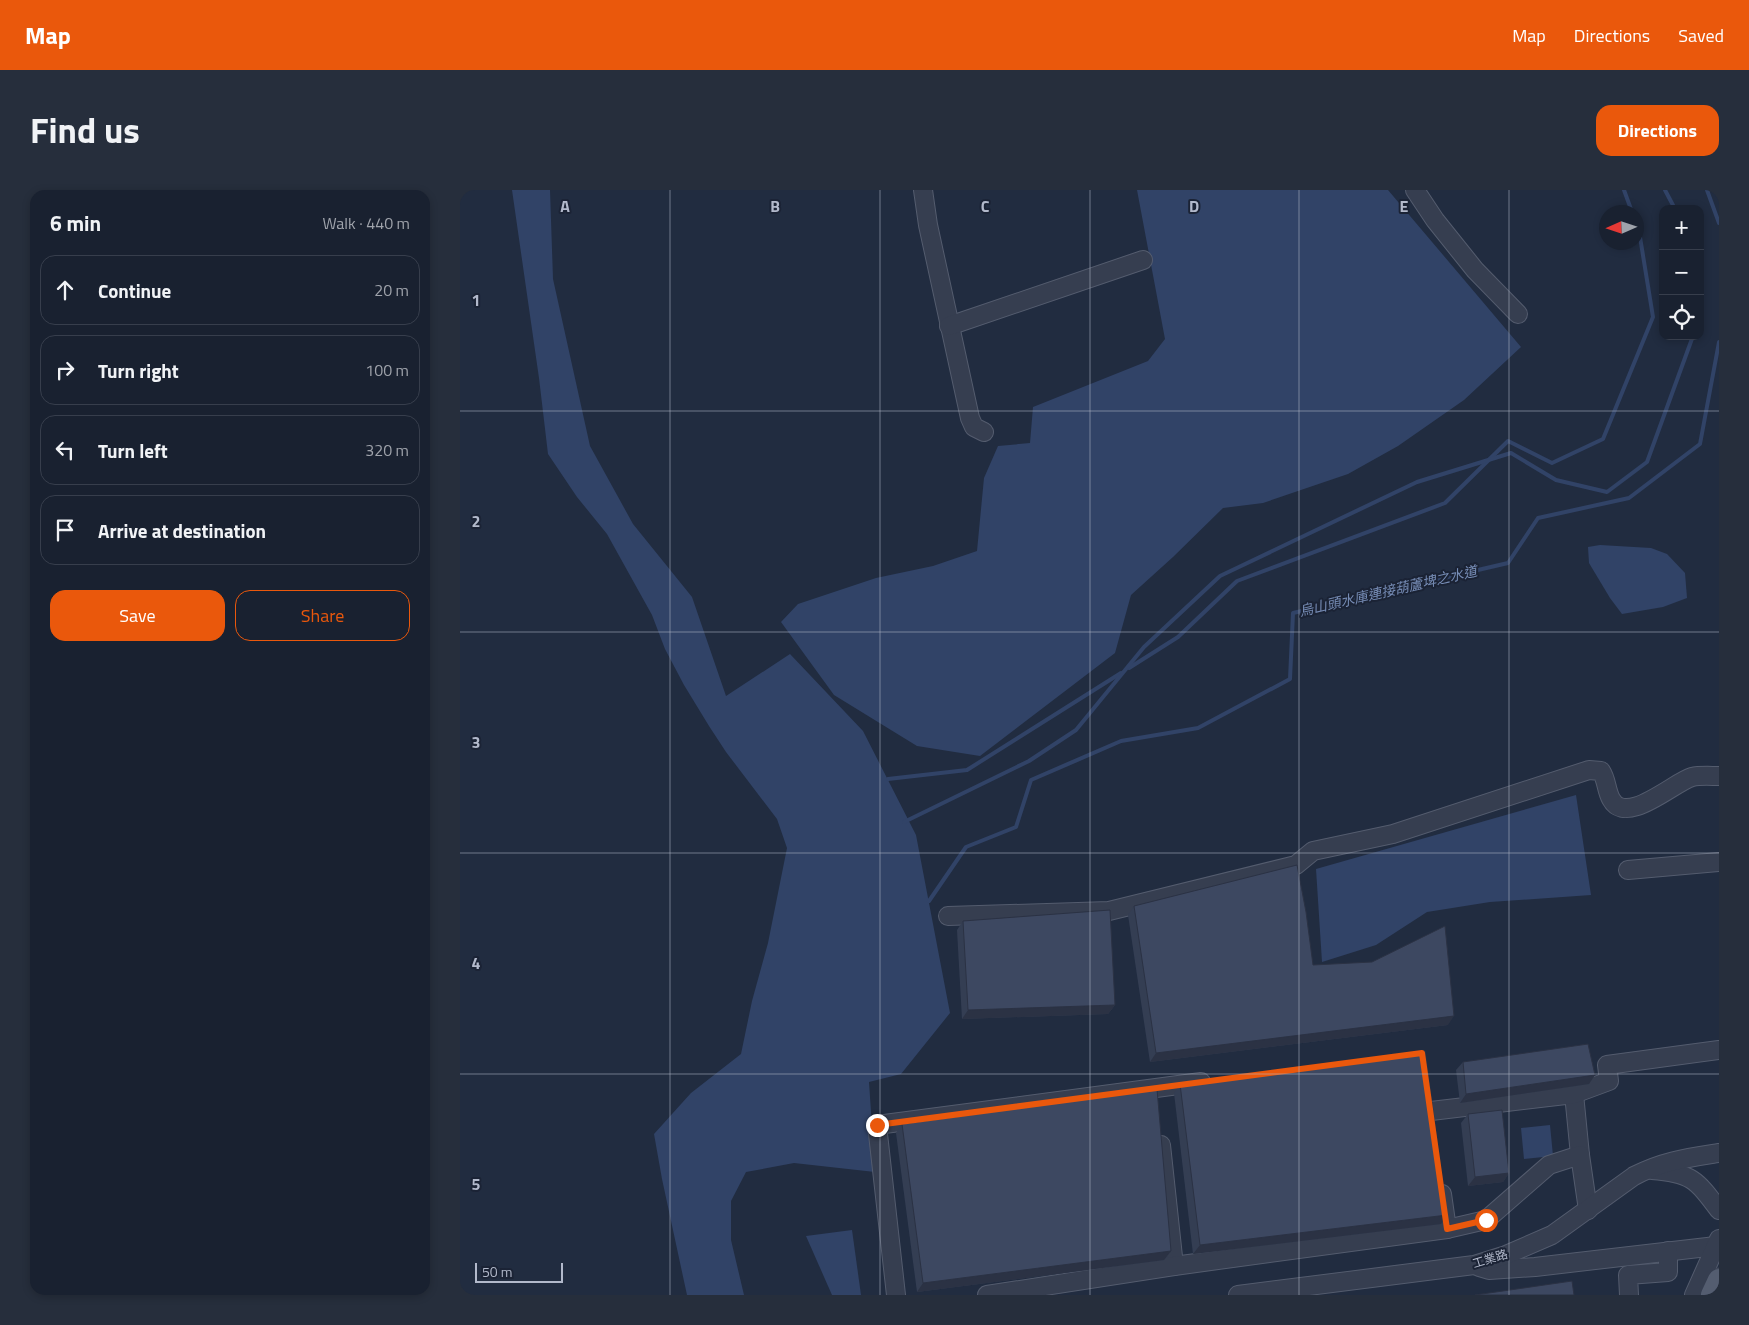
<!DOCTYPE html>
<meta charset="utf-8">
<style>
:root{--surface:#192130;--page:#262e3c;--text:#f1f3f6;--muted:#9fa3ab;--line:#373e4c;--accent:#ea580c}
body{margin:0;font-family:"Titillium Web","Noto Sans TC",sans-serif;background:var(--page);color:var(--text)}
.controls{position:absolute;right:15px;top:15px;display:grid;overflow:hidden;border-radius:10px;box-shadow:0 2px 8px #0003}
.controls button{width:45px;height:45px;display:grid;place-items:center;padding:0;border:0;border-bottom:1px solid var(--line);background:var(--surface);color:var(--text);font:25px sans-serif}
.compass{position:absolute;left:1139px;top:15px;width:45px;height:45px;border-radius:50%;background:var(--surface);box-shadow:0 2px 8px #0003;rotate:267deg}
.scale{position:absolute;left:15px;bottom:12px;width:88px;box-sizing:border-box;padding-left:5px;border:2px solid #b2b9cb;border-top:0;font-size:14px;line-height:18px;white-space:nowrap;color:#b2b9cb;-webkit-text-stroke:4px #1b2335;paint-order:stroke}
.stop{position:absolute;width:15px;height:15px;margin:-11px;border:4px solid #ea580c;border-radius:50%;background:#fff}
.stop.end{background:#ea580c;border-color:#fff;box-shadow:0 1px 5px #0008}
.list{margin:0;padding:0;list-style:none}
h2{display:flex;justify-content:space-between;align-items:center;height:65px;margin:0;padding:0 20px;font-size:21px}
h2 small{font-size:16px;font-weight:400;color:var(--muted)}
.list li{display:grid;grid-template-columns:32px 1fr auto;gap:15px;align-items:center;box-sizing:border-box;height:70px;margin:0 10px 10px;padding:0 10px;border:1px solid var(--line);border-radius:15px}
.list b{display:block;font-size:19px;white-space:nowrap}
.list em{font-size:16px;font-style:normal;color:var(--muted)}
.actions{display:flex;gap:10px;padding:15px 20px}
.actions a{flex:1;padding:11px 0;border:1px solid var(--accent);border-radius:15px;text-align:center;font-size:18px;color:var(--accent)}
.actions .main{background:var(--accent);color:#fff}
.icon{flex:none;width:28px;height:28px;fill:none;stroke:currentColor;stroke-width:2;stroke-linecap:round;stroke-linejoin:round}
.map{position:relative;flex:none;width:1259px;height:1105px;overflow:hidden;border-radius:15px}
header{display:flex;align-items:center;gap:30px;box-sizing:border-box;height:70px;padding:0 25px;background:var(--accent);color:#fff}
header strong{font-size:24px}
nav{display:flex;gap:28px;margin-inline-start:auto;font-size:18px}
.intro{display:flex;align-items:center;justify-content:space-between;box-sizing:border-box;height:120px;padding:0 30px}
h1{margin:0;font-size:35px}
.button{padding:12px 22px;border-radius:15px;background:var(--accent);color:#fff;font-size:18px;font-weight:700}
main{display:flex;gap:30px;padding:0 30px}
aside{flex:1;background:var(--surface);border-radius:15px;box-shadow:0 2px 8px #0003}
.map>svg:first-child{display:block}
.water{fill:#314367}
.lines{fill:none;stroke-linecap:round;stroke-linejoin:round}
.stream{stroke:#314367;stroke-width:4}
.minor-casing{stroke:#545c6e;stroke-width:20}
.major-casing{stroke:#3f4759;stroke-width:25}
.minor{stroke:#363e50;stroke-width:18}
.major{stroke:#545d70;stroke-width:22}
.wall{fill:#343e53}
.shaded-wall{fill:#2b3244}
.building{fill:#3d4861;stroke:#2b3244}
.route{stroke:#ea580c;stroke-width:6}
.grid{fill:none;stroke:#b2b9cb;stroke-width:1;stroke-opacity:0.55}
.labels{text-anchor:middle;stroke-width:4;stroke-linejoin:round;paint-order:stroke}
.street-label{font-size:12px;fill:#b2b9cb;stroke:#1b2335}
.water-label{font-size:14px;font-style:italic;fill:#768cb5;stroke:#1b2335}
.grid-label{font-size:16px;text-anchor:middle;font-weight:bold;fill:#b2b9cb;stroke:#1b2335;stroke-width:4;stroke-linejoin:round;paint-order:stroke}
</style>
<header>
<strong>Map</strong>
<nav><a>Map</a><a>Directions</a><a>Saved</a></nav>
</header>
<div class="intro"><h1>Find us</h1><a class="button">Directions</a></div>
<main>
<aside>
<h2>6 min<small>Walk · 440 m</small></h2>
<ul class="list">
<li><svg class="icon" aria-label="ahead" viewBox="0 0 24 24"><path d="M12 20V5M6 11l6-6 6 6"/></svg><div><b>Continue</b></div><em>20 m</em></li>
<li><svg class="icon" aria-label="right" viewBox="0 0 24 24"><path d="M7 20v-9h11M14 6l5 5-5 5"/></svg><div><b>Turn right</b></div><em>100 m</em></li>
<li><svg class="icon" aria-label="left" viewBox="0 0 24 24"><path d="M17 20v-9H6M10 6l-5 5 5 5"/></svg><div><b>Turn left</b></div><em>320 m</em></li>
<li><svg class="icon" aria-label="arrive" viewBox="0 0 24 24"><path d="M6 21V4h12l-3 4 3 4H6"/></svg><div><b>Arrive at destination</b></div></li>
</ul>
<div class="actions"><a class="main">Save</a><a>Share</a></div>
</aside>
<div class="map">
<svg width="1259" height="1105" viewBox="0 0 1259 1105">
<rect width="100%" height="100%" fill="#212c40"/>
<g class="water">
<path d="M52,0H90L93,89L130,256L173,334L232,407L266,506L330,464L403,541L456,645L490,823L441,884L409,892L415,982L334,973L286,982L271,1011V1050L284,1105H227L202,989L194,944L231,903L281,864L292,811L308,753L327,658L317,629L266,562L249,536L224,495L205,459L192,425L147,344L117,307L88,264L79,188Z"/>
<path d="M677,0H928L1061,157L1004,210L938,256L888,284L803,313L763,318L713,367L671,405L655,463L520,566L457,556L374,505L321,432L338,414L416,388L473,376L517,361L524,288L538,256L570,253L573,217L688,171L705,149Z"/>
<path d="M1140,355L1191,358L1207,364L1225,383L1227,408L1203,417L1162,424L1150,408L1129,373L1128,357Z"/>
<path d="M1116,605L1131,705L1030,712L967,722L916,755L862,772L856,679Z"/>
<path d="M1090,935L1093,966L1064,969L1061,938Z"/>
<path d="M392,1040L401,1105H372L346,1046Z"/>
</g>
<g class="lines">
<g class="stream">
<path d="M1164,0L1172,22"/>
<path d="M1205,0L1215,19"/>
<path d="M1247,0L1259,33"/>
<path d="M1240,67L1242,70L1240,83"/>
<path d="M669,478L718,447L777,391L985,313L1048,251L1092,273L1143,249L1193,127L1180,47L1176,36"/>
<path d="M428,589L507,580L661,483"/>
<path d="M444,632L569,571L616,540L684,457L760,386L957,292L1051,263L1096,290L1147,302L1187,272L1233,146"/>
<path d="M469,711L506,657L556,637L571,590L661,551L738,538L830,489L833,423L1048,373L1078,328L1169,308L1240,254L1259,152"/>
</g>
<g class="minor-casing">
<g id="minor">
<path d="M463,0L468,35L510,228L514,237L524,242"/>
<path d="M955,0L975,30L1015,80L1058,124"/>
<path d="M489,136L683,70"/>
<path d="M1168,680L1259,672"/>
<path d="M488,726L649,721L836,675L853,661L933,644L1129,580L1141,581C1147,590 1146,600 1151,609C1166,637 1214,592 1232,587C1240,585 1251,586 1259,586"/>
<path d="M1114,904L1120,965"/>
<path d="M971,921L1114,904L1149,891L1147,875L1259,860"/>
<path d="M701,955L714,1076"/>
<path d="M1192,980C1231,983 1236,989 1259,1020"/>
<path d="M982,1004L987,1039"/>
<path d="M1019,1077L1029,1080L1075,1077L1256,1056"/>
<path d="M436,1105L417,935L741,892"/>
<path d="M527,1105L714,1076L987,1039L1026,1030L1089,975L1120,965L1128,1020"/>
<path d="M778,1105L1014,1075L1046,1065L1092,1045L1174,986C1203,971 1227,968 1259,963"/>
<path d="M1169,1105L1168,1085L1208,1082V1061"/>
<path d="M1234,1105L1259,1049"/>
</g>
</g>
<g class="major-casing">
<path id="major" d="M1252,1105L1259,1090"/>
</g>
<use href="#minor" class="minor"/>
<use href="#major" class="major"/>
</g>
<g class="wall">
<path d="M674,716L853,775L988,835L690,872L668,725Z"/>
<path d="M503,731L655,815L648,824L502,829L497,740Z"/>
<path d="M1003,872L1129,894L1000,913L996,880Z"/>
<path d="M720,894L987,1025L981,1034L733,1064L714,903Z"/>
<path d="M1008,924L1049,983L1043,992L1008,996L1001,933Z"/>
<path d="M442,934L711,1061L704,1070L457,1102L436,943Z"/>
</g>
<g class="shaded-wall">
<path d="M655,815L648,824L502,829L508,820Z"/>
<path d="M994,826L988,835L690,872L696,863Z"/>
<path d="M1135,885L1129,894L1000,913L1006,904Z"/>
<path d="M1049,983L1043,992L1008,996L1015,987Z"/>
<path d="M987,1025L981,1034L733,1064L740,1055Z"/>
<path d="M711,1061L704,1070L457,1102L463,1093Z"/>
</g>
<g class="building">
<path d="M837,675L846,722L853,775L912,772L985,736L994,826L696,863L674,716Z"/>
<path d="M650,720L655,815L508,820L503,731Z"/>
<path d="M1128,854L1135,885L1006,904L1003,872Z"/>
<path d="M965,861L987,1025L740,1055L720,894Z"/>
<path d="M697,899L711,1061L463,1093L442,934Z"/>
<path d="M1042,920L1049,983L1015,987L1008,924Z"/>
<path d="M1112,1091L1114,1105H1015Z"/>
</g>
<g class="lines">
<path class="route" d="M417,935L962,863L987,1039L1026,1030"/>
</g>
<path class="grid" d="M210,0V1105M420,0V1105M630,0V1105M839,0V1105M1049,0V1105M0,221H1259M0,442H1259M0,663H1259M0,884H1259"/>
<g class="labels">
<g class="street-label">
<text transform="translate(1030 1069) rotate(-17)" y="4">工業路</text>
</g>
<g class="water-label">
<text transform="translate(928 401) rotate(-13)" y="5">烏山頭水庫連接葫蘆埤之水道</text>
</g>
</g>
<g class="grid-label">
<text x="105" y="22">A</text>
<text x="315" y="22">B</text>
<text x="525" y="22">C</text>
<text x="734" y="22">D</text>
<text x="944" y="22">E</text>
<text x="16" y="116">1</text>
<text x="16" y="337">2</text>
<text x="16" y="558">3</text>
<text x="16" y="779">4</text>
<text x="16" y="1000">5</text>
</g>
</svg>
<div class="controls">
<button>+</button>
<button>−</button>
<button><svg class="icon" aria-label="locate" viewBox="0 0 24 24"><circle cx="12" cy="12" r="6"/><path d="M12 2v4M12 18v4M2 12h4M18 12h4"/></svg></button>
</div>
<svg class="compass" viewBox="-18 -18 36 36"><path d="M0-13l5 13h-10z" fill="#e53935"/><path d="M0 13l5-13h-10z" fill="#9fa3ab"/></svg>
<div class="scale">50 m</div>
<div class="stop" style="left:1026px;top:1030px"></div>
<div class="stop end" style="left:417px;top:935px"></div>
</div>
</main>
